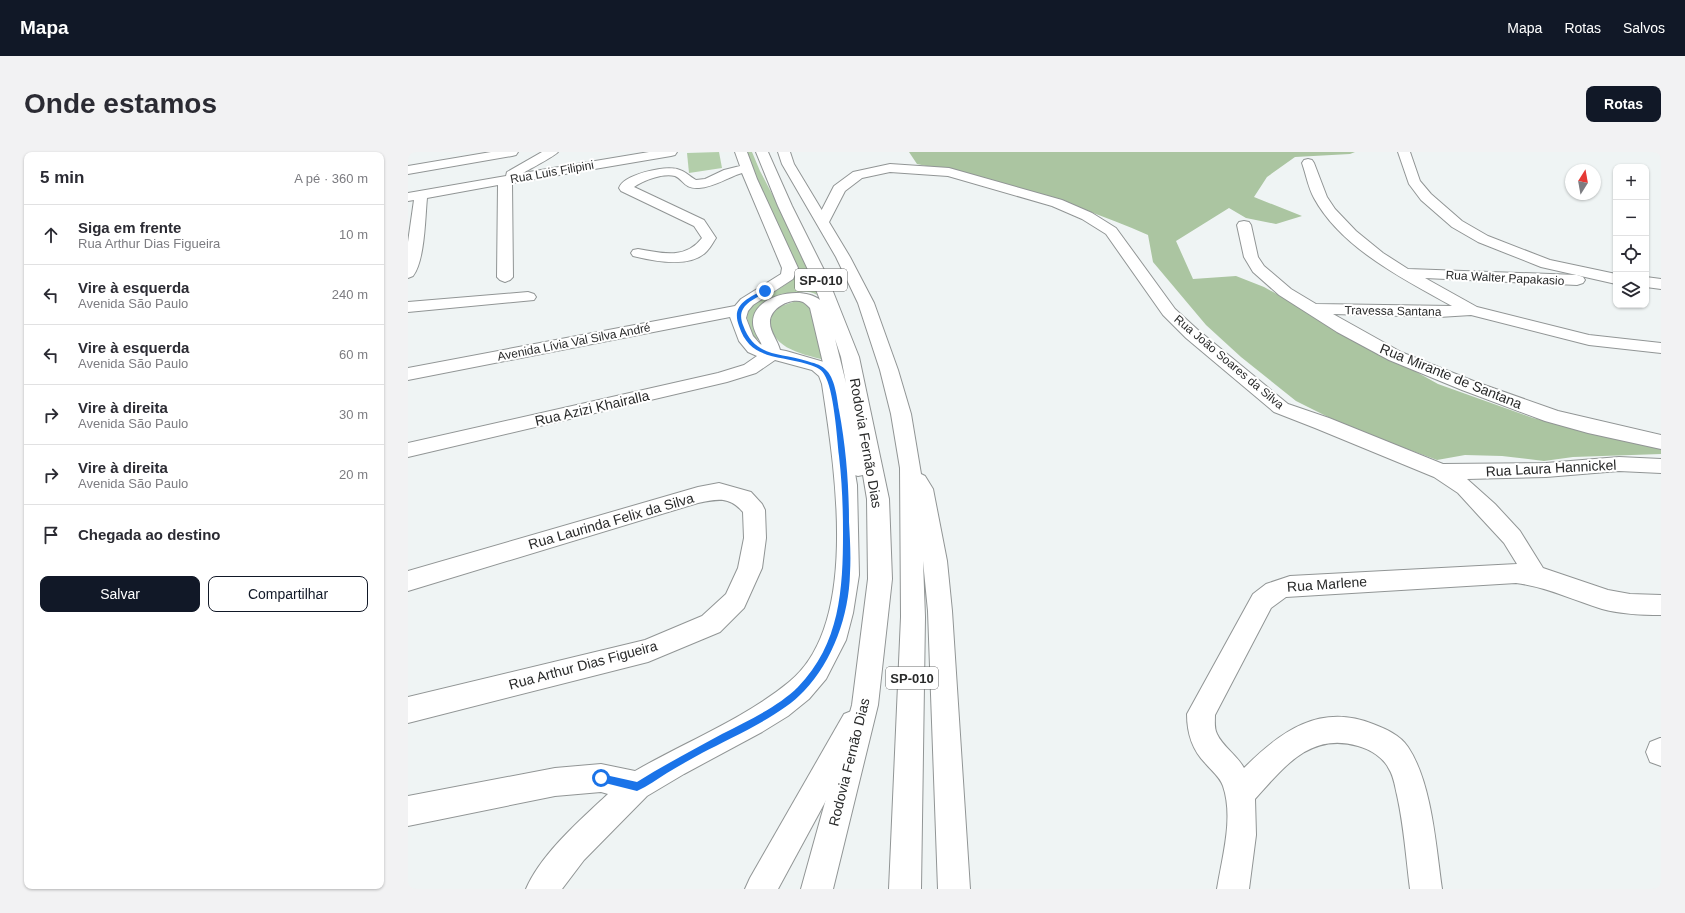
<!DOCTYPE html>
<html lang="pt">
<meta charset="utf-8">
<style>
:root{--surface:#fff;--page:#f2f2f3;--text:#2b2b33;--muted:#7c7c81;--line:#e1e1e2;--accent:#111827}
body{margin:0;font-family:Helvetica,sans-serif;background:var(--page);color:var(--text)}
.controls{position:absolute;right:12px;top:12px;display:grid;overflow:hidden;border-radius:8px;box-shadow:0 1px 3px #0004}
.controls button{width:36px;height:36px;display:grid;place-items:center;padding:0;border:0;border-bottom:1px solid var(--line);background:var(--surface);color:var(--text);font:20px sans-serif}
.compass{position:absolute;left:1157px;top:12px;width:36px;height:36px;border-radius:50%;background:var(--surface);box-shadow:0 1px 3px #0004;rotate:11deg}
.stop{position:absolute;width:12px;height:12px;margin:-9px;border:3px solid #1a73e8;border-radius:50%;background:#fff}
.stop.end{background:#1a73e8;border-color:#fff;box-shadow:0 1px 4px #0008}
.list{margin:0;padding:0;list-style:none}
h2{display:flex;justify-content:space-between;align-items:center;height:52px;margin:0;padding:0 16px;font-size:17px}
h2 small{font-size:13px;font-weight:400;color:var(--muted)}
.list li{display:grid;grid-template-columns:26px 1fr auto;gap:12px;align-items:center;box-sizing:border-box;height:60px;padding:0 16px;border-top:1px solid var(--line)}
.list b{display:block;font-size:15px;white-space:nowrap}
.list p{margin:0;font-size:13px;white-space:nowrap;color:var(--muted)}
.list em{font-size:13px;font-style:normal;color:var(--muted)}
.actions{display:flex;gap:8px;padding:12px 16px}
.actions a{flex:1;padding:9px 0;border:1px solid var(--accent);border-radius:8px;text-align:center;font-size:14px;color:var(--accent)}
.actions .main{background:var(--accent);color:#fff}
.icon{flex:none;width:22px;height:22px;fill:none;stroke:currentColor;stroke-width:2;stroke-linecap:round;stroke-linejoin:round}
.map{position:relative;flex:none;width:1253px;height:737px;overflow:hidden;border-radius:8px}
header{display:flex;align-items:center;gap:24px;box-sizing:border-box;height:56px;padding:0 20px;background:var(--accent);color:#fff}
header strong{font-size:19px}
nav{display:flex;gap:22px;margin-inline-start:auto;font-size:14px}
.intro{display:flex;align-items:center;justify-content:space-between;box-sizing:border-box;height:96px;padding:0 24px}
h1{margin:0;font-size:28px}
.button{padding:10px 18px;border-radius:8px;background:var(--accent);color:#fff;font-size:14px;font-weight:700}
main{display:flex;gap:24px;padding:0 24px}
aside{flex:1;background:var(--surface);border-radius:8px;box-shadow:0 1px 3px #0004}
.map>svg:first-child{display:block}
.green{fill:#b3ceaa}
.forest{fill:#abc5a1}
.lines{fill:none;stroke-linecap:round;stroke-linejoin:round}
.minor-casing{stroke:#919595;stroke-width:2}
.highway-casing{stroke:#919595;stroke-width:2}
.minor{fill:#fff;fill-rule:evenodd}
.highway{fill:#fff;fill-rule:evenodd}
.route{fill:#1a73e8}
.labels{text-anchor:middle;stroke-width:4;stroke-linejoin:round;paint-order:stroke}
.far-street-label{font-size:12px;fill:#292a2a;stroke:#fff}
.shield{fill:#fff;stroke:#696a6a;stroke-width:1}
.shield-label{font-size:13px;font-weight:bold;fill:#292a2a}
.street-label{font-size:14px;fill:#292a2a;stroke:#fff}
</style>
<header>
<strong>Mapa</strong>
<nav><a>Mapa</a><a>Rotas</a><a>Salvos</a></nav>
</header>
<div class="intro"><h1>Onde estamos</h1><a class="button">Rotas</a></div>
<main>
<aside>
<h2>5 min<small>A pé · 360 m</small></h2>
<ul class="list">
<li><svg class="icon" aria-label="ahead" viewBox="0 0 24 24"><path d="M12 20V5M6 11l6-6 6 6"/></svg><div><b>Siga em frente</b><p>Rua Arthur Dias Figueira</p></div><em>10 m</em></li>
<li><svg class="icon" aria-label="left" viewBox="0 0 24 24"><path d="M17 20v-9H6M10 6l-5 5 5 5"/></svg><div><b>Vire à esquerda</b><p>Avenida São Paulo</p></div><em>240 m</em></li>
<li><svg class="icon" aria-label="left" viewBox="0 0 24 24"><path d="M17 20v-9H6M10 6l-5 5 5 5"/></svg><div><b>Vire à esquerda</b><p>Avenida São Paulo</p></div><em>60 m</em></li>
<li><svg class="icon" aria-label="right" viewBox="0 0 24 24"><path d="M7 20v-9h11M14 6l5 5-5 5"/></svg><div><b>Vire à direita</b><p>Avenida São Paulo</p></div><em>30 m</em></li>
<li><svg class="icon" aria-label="right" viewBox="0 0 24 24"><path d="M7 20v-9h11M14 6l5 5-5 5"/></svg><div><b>Vire à direita</b><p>Avenida São Paulo</p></div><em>20 m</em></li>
<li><svg class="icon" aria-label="arrive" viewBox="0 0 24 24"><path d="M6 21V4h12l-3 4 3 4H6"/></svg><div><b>Chegada ao destino</b></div></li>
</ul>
<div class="actions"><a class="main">Salvar</a><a>Compartilhar</a></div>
</aside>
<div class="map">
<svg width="1253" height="737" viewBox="0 0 1253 737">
<rect width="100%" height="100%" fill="#eff4f4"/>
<g class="green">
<path d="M311,0L314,16L281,21L279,1Z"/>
<path d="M338,0H344L352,19L373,59L407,134L409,143C393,134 373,145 358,152L353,189L345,185L339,166L340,158C351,143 384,136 389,119Z"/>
<path d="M388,149L401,151L417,208C390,201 361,196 360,162L370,155Z"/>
</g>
<path class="forest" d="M501,0H947L942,2L887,5L859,25L846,45L894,64L868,72L838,66L821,56L768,89L785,127L828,124L856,135L1030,232L1125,266L1204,284L1253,293V302L1165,305L1136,309L1094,304L1057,303L1029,308L942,276L888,249L833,205L798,173L745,110L740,83C666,51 588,28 509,12Z"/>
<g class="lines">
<g class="minor-casing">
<g id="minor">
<path d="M83,0H110L108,3L104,4L0,22V14Z"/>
<path d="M134,0H150C147,4 122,17 115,21L241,0H269L267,3L263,4L104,31L105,125L102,128L97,130L92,128L89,125L90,33L19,46C17,66 17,108 5,124L0,126V90L6,48L0,49V41L98,24L99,20Z"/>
<path d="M327,0H339L349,27L390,116L385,127L345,153L340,159L338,166L345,184L352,192L362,196L378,199L416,210L425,217L432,232L449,333L451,423L445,461L438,488L418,527L401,547L380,564L354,580L276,622L239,644L176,708L154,737H118C133,702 172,668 200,642L193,640L147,644L0,674V644L147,616L193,612L227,619C277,590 336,567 381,530C453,472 426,312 414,232L411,224L404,218L367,208L348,221L319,230L0,305V291L310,221L336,213L349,204L340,200L331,189L322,165L0,228V216L327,154L333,147L373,122L374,116L334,21C320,25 307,35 291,36C276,37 276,28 267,24C255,21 236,28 226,35L296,68L308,86C305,90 303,95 299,99C283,117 245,109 225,104L223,101L225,98L230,97C254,101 277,108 294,86L286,74L213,39L211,36C216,22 256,14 269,17C277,19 281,24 288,28L297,27L316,18L332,14Z"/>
<path d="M990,0H1002L1012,29L1023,42L1054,69L1080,84L1142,108L1208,122V132L1133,115L1070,90L1044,75L1013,48L1001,32Z"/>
<path d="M900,7L904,8L906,11L919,45L927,57L948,79L975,101L1000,117L1169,123L1175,125L1177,128L1175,131L1169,133L1017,126L1069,155L1181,183L1253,191V201L1181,193L1063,163L1031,165L925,162L993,200L1068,230L1150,259L1253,283V297L1180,281L1137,269L1054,238L981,208L929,180L871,143L845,120L836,105L829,73L831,70L836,69L841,70L843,73L850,105L856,114L883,137L908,152L1044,154C997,128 933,96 906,46C900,35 898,22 894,11L896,8Z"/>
<path d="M482,12L541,16L654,48L684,61L708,76L767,157L790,178L880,252L921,266L1035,312L1138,311L1211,305L1253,307V321L1211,319L1138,325L1059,327L1087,352L1112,379L1135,416L1200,438L1222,442L1253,443V463C1233,463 1213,462 1194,457C1165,448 1139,435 1108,431L878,445L863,456L807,563C807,570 806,576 809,582C815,595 829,603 836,616C873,579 912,551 965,572C978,577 992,583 1000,595C1024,631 1028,695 1034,737H1002C998,706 996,674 989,643C987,635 986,625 981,617C976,606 962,597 950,594C902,580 876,615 847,647L848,683L841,737H809C814,705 826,666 815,634C812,625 803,618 798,612C784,598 779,581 779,562L845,442L858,432L882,424L1109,412L1096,391L1071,364L1050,341L1026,325L907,276L866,260L778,186L755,163L698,82L674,67L644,54L540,24L482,20L454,26L437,39L420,72L415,73L410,72L408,69L426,34L445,20Z"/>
<path d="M1238,125L1253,127V137L1238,135Z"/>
<path d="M120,140L126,142L128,145L126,148L0,160V150Z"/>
<path d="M311,331L343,340L354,352L357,358L358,386L354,416L336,456L312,480L240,510L0,571V545L237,488L294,464L318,442L330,416L336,386L335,360C321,344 309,347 290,351L0,439V419L290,335Z"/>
<path d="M446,558L456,562L460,571L370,737H337L342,726L436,562Z"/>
<path d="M1252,586H1253V614L1242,610L1238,600L1242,590Z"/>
</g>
</g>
<g class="highway-casing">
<g id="highway">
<path d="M348,0H360L384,54L418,122L451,205L481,347L484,427L470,553L425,737H393L444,553L460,427L459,347L455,323L450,324L443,322L440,317L402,156C400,154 398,152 395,150C382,145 361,157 362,171C362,180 370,189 372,198V202L369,206L363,207L357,206C354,201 355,196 353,191C350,185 345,178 345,171C344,143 394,133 412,148L402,122L370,54ZM427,187L433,205L438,231Z"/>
<path d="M370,0H382L386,12L442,105L466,151L490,218L503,262L513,322L517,324L525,337L539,409L544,459L562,737H530L520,459L515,409L517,465L513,737H481L493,465L492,316L483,262L472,218L450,151L428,105L374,12Z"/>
</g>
</g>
<use href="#minor" class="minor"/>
<use href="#highway" class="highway"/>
</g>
<path class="route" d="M355,138L359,139C352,145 340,148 335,157C332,162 333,168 335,173C347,206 371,200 399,209C405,211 412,212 417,217C427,225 429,246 431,258C438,295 441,333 441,370C442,387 443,404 442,421C441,463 425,509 396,539C373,564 324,585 294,601C282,608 270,614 259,621C249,627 240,634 229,639L193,630L190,629L188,626L190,623L193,622L229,630C256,613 285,598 314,582C339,569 370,555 390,535C432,492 435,437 435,381C435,355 434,330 431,304C429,286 426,237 416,222C413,216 405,214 399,212C370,203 342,208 331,174C323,153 339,147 355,138Z"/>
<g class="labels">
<g class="far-street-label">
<text transform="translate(144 20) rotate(-10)" y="4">Rua Luis Filipini</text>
<text transform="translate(1097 126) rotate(3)" y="4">Rua Walter Papakasio</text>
<text transform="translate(985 159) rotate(1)" y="4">Travessa Santana</text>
<text transform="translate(166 190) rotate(-11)" y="4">Avenida Lívia Val Silva André</text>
<text transform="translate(821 210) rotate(40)" y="4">Rua João Soares da Silva</text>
</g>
<g class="shield">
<rect x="387" y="117" width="52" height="22" rx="3"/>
<rect x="478" y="515" width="52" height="22" rx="3"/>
</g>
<g class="shield-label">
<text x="413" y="133">SP-010</text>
<text x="504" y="531">SP-010</text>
</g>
<g class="street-label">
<text transform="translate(1043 224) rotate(22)" y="5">Rua Mirante de Santana</text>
<text transform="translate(184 256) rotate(-13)" y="5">Rua Azizi Khairalla</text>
<text transform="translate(458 291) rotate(80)" y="5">Rodovia Fernão Dias</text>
<text transform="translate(1143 316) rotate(-3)" y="5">Rua Laura Hannickel</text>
<text transform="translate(203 369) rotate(-16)" y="5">Rua Laurinda Felix da Silva</text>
<text transform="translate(919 432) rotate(-4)" y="5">Rua Marlene</text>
<text transform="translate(175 513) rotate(-15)" y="5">Rua Arthur Dias Figueira</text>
<text transform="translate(441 610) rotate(-76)" y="5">Rodovia Fernão Dias</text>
</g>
</g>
</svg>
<div class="controls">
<button>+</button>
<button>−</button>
<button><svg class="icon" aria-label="locate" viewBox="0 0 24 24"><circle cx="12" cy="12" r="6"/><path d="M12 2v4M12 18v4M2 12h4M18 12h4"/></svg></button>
<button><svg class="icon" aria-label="layers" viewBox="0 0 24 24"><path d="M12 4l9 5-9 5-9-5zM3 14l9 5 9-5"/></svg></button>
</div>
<svg class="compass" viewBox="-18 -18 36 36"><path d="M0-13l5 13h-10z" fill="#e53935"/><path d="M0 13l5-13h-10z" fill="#7c7c81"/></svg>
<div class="stop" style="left:193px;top:626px"></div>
<div class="stop end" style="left:357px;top:139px"></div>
</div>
</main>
